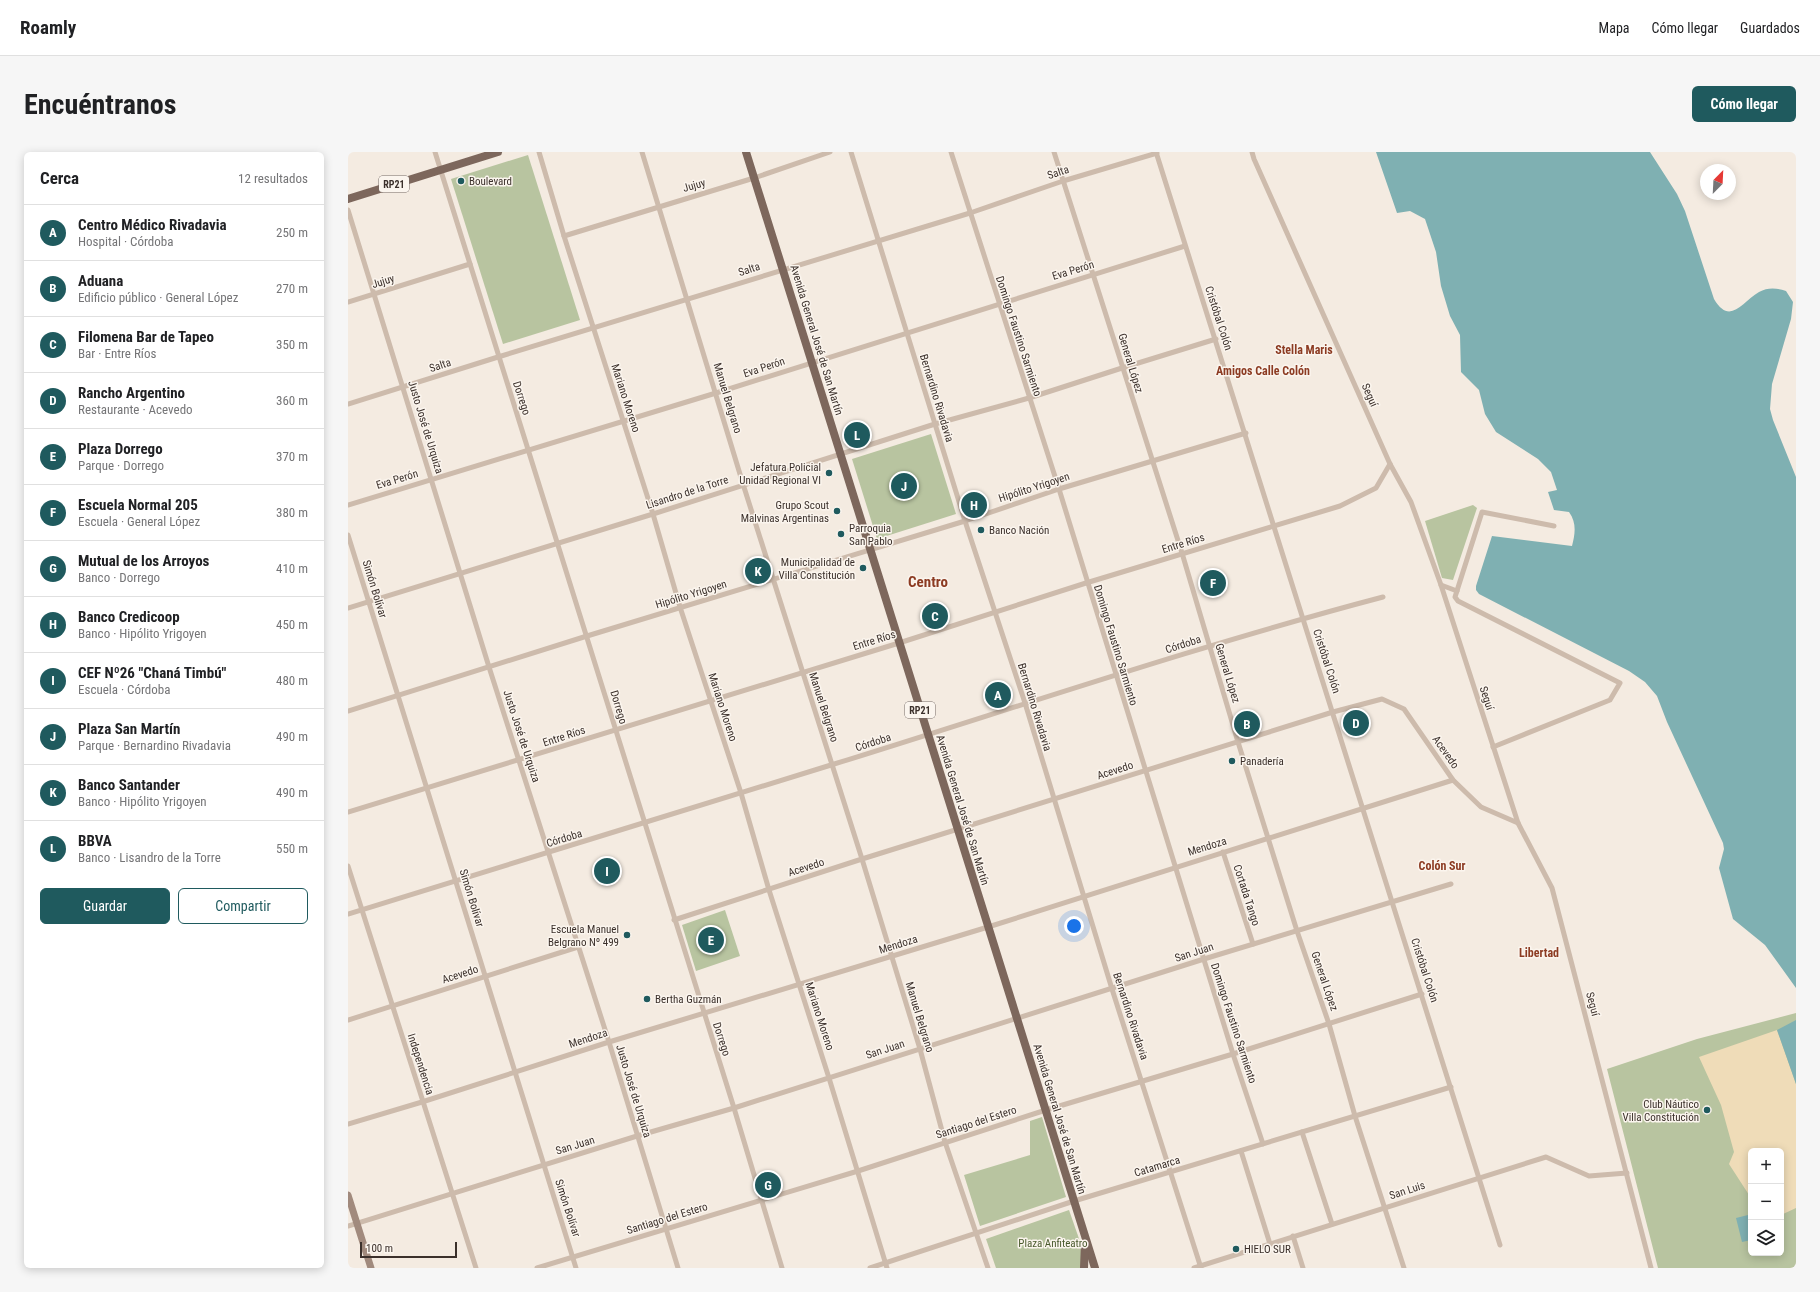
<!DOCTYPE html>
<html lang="es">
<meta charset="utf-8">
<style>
:root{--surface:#fff;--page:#f6f6f6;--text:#202124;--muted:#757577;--line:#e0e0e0;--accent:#1f5a5e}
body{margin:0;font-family:"Roboto Condensed",sans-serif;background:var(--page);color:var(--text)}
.controls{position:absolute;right:12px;bottom:12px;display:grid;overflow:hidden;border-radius:6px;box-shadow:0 2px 10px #0003}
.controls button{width:36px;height:36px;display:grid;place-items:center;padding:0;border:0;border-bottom:1px solid var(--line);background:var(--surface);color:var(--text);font:20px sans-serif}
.compass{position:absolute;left:1352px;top:12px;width:36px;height:36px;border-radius:50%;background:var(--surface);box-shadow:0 2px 10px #0003;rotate:24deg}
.scale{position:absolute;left:12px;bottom:10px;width:97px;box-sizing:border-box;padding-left:4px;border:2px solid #3b302b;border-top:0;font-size:11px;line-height:14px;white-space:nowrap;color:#3b302b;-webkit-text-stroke:3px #fbf5ee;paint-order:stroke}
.you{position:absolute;left:726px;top:774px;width:14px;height:14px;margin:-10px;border:3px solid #fff;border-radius:50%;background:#1a73e8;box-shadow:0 0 0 6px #1a73e833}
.badge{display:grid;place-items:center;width:26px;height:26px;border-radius:50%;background:var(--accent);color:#fff;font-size:13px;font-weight:700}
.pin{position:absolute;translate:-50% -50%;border:2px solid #fff;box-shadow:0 1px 4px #0006}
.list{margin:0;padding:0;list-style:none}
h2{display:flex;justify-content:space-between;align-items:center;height:52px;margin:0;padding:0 16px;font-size:17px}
h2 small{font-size:13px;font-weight:400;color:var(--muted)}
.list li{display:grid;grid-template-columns:26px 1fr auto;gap:12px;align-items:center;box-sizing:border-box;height:56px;padding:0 16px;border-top:1px solid var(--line)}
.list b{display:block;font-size:15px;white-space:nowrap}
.list p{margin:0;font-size:13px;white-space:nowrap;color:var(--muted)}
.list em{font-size:13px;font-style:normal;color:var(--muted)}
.actions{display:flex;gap:8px;padding:12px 16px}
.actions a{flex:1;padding:9px 0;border:1px solid var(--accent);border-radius:6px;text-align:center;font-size:14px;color:var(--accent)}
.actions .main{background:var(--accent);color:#fff}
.icon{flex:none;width:22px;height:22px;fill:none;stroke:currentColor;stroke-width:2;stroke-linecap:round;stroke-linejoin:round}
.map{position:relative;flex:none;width:1448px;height:1116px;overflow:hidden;border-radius:6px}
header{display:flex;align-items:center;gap:24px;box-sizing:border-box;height:56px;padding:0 20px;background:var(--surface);border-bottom:1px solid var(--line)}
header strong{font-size:19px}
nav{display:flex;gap:22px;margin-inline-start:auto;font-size:14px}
.intro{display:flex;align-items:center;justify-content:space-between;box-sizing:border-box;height:96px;padding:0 24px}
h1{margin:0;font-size:28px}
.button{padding:10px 18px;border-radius:6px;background:var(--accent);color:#fff;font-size:14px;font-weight:700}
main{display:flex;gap:24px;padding:0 24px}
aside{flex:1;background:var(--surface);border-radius:6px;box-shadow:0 2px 10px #0003}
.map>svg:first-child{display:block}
.green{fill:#b8c4a0;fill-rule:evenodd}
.sand{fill:#efdcb8}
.water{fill:#7fb0b2}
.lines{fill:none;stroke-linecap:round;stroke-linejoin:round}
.minor{stroke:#cdbbac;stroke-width:5}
.secondary{stroke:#a18a7d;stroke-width:7}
.primary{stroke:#7d675c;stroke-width:8}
.poi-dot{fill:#1f5a5e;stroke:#fbf5ee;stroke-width:1.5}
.labels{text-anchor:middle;stroke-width:3;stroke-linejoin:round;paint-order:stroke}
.shield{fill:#fbf5ee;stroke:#756b66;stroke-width:1}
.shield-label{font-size:10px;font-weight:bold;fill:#3b302b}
.street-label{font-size:11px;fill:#3b302b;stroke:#fbf5ee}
.poi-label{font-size:11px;fill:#3b302b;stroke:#fbf5ee;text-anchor:start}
.park-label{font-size:11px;fill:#4a5a2e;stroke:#fbf5ee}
.neighbourhood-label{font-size:12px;font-weight:bold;fill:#8c3b22;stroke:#fbf5ee}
.district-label{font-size:15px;font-weight:bold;fill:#8c3b22;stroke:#fbf5ee}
</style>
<header>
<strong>Roamly</strong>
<nav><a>Mapa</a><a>Cómo llegar</a><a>Guardados</a></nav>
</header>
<div class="intro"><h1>Encuéntranos</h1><a class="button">Cómo llegar</a></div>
<main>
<aside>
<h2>Cerca<small>12 resultados</small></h2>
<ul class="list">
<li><span class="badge">A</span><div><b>Centro Médico Rivadavia</b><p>Hospital · Córdoba</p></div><em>250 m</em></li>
<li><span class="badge">B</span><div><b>Aduana</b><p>Edificio público · General López</p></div><em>270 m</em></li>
<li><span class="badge">C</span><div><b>Filomena Bar de Tapeo</b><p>Bar · Entre Ríos</p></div><em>350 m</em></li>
<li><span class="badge">D</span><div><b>Rancho Argentino</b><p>Restaurante · Acevedo</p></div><em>360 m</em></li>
<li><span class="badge">E</span><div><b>Plaza Dorrego</b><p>Parque · Dorrego</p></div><em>370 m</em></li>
<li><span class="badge">F</span><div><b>Escuela Normal 205</b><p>Escuela · General López</p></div><em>380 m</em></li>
<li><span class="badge">G</span><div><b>Mutual de los Arroyos</b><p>Banco · Dorrego</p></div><em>410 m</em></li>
<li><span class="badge">H</span><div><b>Banco Credicoop</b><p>Banco · Hipólito Yrigoyen</p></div><em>450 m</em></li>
<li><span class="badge">I</span><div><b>CEF Nº26 &quot;Chaná Timbú&quot;</b><p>Escuela · Córdoba</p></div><em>480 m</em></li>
<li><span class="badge">J</span><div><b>Plaza San Martín</b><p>Parque · Bernardino Rivadavia</p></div><em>490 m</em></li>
<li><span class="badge">K</span><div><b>Banco Santander</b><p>Banco · Hipólito Yrigoyen</p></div><em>490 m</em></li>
<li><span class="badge">L</span><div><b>BBVA</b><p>Banco · Lisandro de la Torre</p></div><em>550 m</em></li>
</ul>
<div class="actions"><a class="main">Guardar</a><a>Compartir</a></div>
</aside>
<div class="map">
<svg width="1448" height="1116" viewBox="0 0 1448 1116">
<rect width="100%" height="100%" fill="#f4ebe1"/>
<g class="green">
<path d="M180,3L232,168L155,192L103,27Z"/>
<path d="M583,282L608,362L529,387L504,307Z"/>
<path d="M1125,353L1129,356L1105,428L1094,426L1077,369Z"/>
<path d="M377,758L392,804L348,819L334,773Z"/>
<path d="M1448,861V1116H1310L1259,917L1349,887ZM1403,999H1433V1101H1403Z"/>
<path d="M694,965L718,1045L632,1074L616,1023L682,1003V969Z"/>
<path d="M721,1058L736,1101V1116H648L638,1087Z"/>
</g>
<path class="sand" d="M1429,878L1448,932V1056L1433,1063V999H1403V1046L1381,1012L1386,1000L1373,953L1351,905Z"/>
<g class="water">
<path d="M1028,0H1302L1329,42L1337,59L1366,147C1382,174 1394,150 1411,140C1420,135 1429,136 1438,139L1445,150L1443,167L1424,232L1422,257L1425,268L1448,325V836L1417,793L1385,767L1371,716L1376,697L1375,691L1319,570L1309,544L1297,530L1281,519L1131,442L1128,438V434L1144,384L1224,394C1227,382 1229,371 1221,360L1206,358L1200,340L1209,338L1203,320L1190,307L1148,280L1137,262L1131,238L1113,220L1112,183L1102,164L1093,134L1088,100L1077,67L1062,59L1049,61Z"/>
<path d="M1448,868V932L1429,878Z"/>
<path d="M1400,1063L1403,1075V1088L1394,1090L1388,1066Z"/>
</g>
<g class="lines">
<g class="minor">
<path d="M87,0L386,956L434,1116"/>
<path d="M191,0L216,84L305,362L332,455L393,641L421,738L481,926L539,1116"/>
<path d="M294,0L395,332L514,707L572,897L597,990L640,1116"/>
<path d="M503,0L617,369L677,551L764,837L853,1116"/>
<path d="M603,0L711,337L885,902L915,992"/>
<path d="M706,0L834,401L890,590L949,779L981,872L1007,964L1056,1116"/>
<path d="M808,0L1152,1093"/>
<path d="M904,0L906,7L1042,312L1063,350L1093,433L1170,671L1204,736L1303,1116"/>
<path d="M0,58L141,515L261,890L330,1116"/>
<path d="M216,84L406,26L482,0"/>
<path d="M0,150L122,112"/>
<path d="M0,252L150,205L622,61L715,29L809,1"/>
<path d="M0,353L368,241L837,94"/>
<path d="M0,383L228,1116"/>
<path d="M1093,433L1109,439"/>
<path d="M0,456L305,362L587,272L681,246L774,216L868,187"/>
<path d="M0,559L239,484L617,369L711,337L898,281"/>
<path d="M1145,595L1262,548L1272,531L1110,449L1107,445L1134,360L1206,374"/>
<path d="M0,660L551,491L738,431L992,354L1028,336L1042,312"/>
<path d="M875,700L905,792"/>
<path d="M0,714L128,1116"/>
<path d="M0,762C161,711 322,664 483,613C667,556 849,494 1035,445"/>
<path d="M326,768L514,707L985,560L1034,547L1056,557L1105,628L1133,655L1170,671"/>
<path d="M0,868L230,795"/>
<path d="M0,972L74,950L261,890L640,775L1105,628"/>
<path d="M954,980L984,1072"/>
<path d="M893,999L922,1092"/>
<path d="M0,1074L289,984L386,956L856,807L1103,732"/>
<path d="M945,1084L955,1116"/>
<path d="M189,1116L510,1019L698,958L885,902L1074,842"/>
<path d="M522,1116L726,1049L1103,935"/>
<path d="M846,1116L1198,1005L1241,1024L1279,1021"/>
</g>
<path class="secondary" d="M0,1043L23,1116"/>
<g class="primary">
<path d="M398,0L747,1116"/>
<path d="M0,47L150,0"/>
<path d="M736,1116L737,1091"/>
</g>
</g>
<g class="poi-dot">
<circle cx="113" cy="29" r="4"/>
<circle cx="481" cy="321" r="4"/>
<circle cx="489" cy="359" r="4"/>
<circle cx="633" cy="378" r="4"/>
<circle cx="493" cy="382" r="4"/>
<circle cx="515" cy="416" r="4"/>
<circle cx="884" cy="609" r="4"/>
<circle cx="279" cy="783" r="4"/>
<circle cx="299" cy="847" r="4"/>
<circle cx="1359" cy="958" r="4"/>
<circle cx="888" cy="1097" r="4"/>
</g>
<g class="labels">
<g class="shield">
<rect x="31" y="24" width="30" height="16" rx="3"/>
<rect x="557" y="550" width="30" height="16" rx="3"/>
</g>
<g class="shield-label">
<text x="46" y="36">RP21</text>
<text x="572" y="562">RP21</text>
</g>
<g class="street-label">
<text transform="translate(710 20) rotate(-18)" y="4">Salta</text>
<text transform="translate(346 33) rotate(-16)" y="4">Jujuy</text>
<text transform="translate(401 117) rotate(-18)" y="4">Salta</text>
<text transform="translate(725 118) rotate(-17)" y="4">Eva Perón</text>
<text transform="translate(35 129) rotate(-17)" y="4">Jujuy</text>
<text transform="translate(871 166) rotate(72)" y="4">Cristóbal Colón</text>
<text transform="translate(671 184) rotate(72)" y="4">Domingo Faustino Sarmiento</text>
<text transform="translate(469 188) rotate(73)" y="4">Avenida General José de San Martín</text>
<text transform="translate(783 211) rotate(73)" y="4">General López</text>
<text transform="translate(92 213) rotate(-18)" y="4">Salta</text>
<text transform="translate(416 215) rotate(-18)" y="4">Eva Perón</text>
<text transform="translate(1022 243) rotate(66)" y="4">Seguí</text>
<text transform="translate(174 246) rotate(72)" y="4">Dorrego</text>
<text transform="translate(278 246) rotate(72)" y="4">Mariano Moreno</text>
<text transform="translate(380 246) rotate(73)" y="4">Manuel Belgrano</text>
<text transform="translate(589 246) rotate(73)" y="4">Bernardino Rivadavia</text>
<text transform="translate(78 275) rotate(73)" y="4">Justo José de Urquiza</text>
<text transform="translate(49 327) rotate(-17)" y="4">Eva Perón</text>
<text transform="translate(686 335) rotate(-18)" y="4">Hipólito Yrigoyen</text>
<text transform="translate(339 340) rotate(-18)" y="4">Lisandro de la Torre</text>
<text transform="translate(835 391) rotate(-17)" y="4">Entre Ríos</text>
<text transform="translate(27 437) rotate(73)" y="4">Simón Bolívar</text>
<text transform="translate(343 442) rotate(-17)" y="4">Hipólito Yrigoyen</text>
<text transform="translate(526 488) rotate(-17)" y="4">Entre Ríos</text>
<text transform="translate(835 492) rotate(-18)" y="4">Córdoba</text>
<text transform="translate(768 493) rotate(73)" y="4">Domingo Faustino Sarmiento</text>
<text transform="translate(979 509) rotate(72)" y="4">Cristóbal Colón</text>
<text transform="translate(880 521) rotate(73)" y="4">General López</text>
<text transform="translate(1139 546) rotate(72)" y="4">Seguí</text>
<text transform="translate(271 555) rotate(73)" y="4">Dorrego</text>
<text transform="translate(375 555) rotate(72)" y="4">Mariano Moreno</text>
<text transform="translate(476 555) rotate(72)" y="4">Manuel Belgrano</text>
<text transform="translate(687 555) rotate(73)" y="4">Bernardino Rivadavia</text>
<text transform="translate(174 584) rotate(72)" y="4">Justo José de Urquiza</text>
<text transform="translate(216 584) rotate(-18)" y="4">Entre Ríos</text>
<text transform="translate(525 590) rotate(-18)" y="4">Córdoba</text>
<text transform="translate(1098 600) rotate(55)" y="4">Acevedo</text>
<text transform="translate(767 618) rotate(-18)" y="4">Acevedo</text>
<text transform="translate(615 658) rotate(73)" y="4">Avenida General José de San Martín</text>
<text transform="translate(216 686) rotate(-17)" y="4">Córdoba</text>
<text transform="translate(859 694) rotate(-17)" y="4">Mendoza</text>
<text transform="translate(458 715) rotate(-18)" y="4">Acevedo</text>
<text transform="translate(899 743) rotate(72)" y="4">Cortada Tango</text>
<text transform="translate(124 746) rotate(73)" y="4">Simón Bolívar</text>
<text transform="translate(550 792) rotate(-17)" y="4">Mendoza</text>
<text transform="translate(846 800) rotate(-18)" y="4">San Juan</text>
<text transform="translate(1077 818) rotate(72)" y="4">Cristóbal Colón</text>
<text transform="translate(112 822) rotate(-18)" y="4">Acevedo</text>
<text transform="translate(977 829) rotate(71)" y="4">General López</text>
<text transform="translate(1245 852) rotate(75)" y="4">Seguí</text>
<text transform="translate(472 864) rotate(72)" y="4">Mariano Moreno</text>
<text transform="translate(783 864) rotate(72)" y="4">Bernardino Rivadavia</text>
<text transform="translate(572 865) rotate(73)" y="4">Manuel Belgrano</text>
<text transform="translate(886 871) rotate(72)" y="4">Domingo Faustino Sarmiento</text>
<text transform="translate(240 886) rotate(-18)" y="4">Mendoza</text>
<text transform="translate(374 887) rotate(72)" y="4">Dorrego</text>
<text transform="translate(537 897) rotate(-18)" y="4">San Juan</text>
<text transform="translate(73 912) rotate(72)" y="4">Independencia</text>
<text transform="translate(286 939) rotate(73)" y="4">Justo José de Urquiza</text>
<text transform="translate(712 967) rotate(73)" y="4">Avenida General José de San Martín</text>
<text transform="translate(628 970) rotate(-18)" y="4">Santiago del Estero</text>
<text transform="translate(227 993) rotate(-17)" y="4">San Juan</text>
<text transform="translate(809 1014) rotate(-17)" y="4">Catamarca</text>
<text transform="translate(1059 1038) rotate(-18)" y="4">San Luis</text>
<text transform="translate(220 1056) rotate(72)" y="4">Simón Bolívar</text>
<text transform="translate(319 1066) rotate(-17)" y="4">Santiago del Estero</text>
</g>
<g class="poi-label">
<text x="121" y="33">Boulevard</text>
<text x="473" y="319" text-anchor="end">Jefatura Policial<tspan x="473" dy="13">Unidad Regional VI</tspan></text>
<text x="481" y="357" text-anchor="end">Grupo Scout<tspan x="481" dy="13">Malvinas Argentinas</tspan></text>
<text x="501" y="380">Parroquia<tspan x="501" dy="13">San Pablo</tspan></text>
<text x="641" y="382">Banco Nación</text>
<text x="507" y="414" text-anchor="end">Municipalidad de<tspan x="507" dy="13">Villa Constitución</tspan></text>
<text x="892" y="613">Panadería</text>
<text x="271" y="781" text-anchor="end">Escuela Manuel<tspan x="271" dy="13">Belgrano Nº 499</tspan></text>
<text x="307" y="851">Bertha Guzmán</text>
<text x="1351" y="956" text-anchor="end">Club Náutico<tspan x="1351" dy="13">Villa Constitución</tspan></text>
<text x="896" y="1101">HIELO SUR</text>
</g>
<g class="park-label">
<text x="705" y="1095">Plaza Anfiteatro</text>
</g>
<g class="neighbourhood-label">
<text x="956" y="202">Stella Maris</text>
<text x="915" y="223">Amigos Calle Colón</text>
<text x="1094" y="718">Colón Sur</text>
<text x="1191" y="805">Libertad</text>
</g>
<g class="district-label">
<text x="580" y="435">Centro</text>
</g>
</g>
</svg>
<div class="controls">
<button>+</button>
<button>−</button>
<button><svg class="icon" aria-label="layers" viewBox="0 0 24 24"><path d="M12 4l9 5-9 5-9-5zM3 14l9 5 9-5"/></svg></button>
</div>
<svg class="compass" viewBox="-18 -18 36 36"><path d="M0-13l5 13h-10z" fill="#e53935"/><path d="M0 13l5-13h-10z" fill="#757577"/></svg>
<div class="scale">100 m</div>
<div class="you"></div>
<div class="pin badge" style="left:650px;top:543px">A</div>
<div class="pin badge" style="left:899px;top:572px">B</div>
<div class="pin badge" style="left:587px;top:464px">C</div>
<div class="pin badge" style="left:1008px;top:571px">D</div>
<div class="pin badge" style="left:363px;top:788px">E</div>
<div class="pin badge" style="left:865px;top:431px">F</div>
<div class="pin badge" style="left:420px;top:1033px">G</div>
<div class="pin badge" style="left:626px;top:353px">H</div>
<div class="pin badge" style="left:259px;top:719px">I</div>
<div class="pin badge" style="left:556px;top:334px">J</div>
<div class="pin badge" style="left:410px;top:419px">K</div>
<div class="pin badge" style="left:509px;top:283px">L</div>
</div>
</main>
